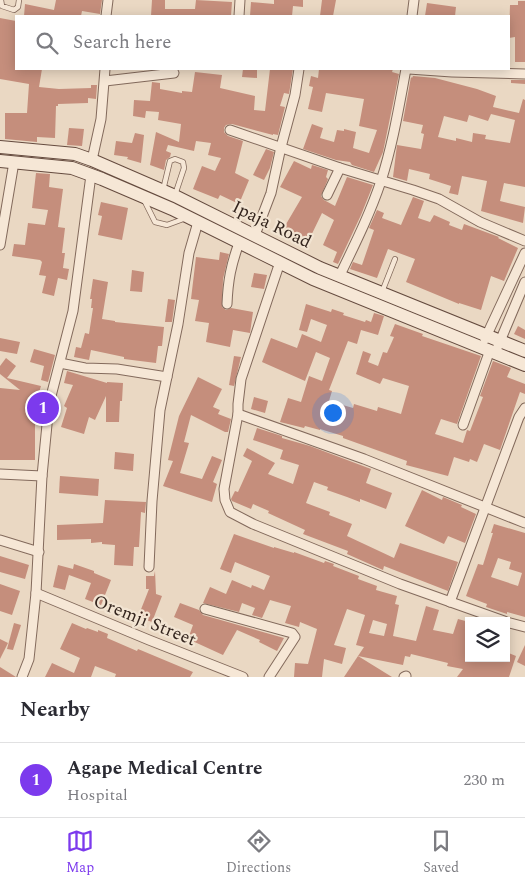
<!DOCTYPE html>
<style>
:root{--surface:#fff;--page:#f2f2f3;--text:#2b2b33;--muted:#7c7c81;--line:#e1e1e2;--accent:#7c3aed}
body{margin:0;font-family:Spectral,serif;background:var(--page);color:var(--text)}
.controls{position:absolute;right:15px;bottom:15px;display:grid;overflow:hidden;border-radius:0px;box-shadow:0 2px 12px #0003}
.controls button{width:45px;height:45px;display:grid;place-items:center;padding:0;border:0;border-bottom:1px solid var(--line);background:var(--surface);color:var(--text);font:25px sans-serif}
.you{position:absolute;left:332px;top:412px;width:18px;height:18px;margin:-12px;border:4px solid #fff;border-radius:50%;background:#1a73e8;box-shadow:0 0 0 8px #1a73e833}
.badge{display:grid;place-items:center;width:32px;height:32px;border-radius:50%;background:var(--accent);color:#fff;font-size:16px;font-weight:700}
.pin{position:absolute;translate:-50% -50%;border:2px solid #fff;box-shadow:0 1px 5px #0006}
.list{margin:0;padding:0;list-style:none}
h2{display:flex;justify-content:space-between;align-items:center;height:65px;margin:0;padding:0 20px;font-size:21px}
h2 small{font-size:16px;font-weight:400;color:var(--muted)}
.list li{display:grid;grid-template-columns:32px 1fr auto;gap:15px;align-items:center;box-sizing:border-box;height:75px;padding:0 20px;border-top:1px solid var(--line)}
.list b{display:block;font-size:19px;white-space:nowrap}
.list p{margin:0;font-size:16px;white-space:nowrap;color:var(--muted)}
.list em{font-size:16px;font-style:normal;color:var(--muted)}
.icon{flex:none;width:28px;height:28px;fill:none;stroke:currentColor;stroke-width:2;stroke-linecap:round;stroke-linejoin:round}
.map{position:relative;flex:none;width:525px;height:677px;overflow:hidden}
.search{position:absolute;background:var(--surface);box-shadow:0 2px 12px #0003;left:15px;right:15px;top:15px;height:55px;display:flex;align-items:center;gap:12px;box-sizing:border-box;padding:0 18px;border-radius:0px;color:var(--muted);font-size:19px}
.sheet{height:140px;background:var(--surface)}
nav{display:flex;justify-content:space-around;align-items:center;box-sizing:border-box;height:70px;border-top:1px solid var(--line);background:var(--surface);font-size:14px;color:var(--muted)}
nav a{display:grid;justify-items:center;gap:2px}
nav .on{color:var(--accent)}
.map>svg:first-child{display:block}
.building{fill:#c58e7c;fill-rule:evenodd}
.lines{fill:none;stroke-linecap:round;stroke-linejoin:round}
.lane-casing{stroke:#836a5c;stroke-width:6}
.street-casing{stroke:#836a5c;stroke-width:11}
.secondary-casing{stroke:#654b3f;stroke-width:14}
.lane{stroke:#f6e7d6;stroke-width:4.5}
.street{stroke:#f6e7d6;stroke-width:9}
.secondary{stroke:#f6e7d6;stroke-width:12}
.labels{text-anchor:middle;stroke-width:4.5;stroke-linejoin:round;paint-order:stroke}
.street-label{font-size:18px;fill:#34251e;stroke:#f2e4d2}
</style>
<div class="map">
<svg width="525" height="677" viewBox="0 0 525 677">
<rect width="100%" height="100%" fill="#ead8c3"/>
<g class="building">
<path d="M56,0H102L100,14L82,11L81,16H24L25,4L54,10Z"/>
<path d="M152,0H165V9H195L196,0L232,2L231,16H151Z"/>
<path d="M274,0H303V7L293,6L292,16H250L251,2L274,4Z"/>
<path d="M322,0H336L333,16H320Z"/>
<path d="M518,1H525V62H515V37L509,38L510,5H518Z"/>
<path d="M427,3L456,7L455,16H425Z"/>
<path d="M0,18L16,21V69H42L39,87L59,89L91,88V85H97L96,99L88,98V103L58,104V106H56L55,138L37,137V142L5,139V113H27L29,84L0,79Z"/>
<path d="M243,69H257V78L242,77Z"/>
<path d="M270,69H293L289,94L284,93L280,106L285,107L278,135L273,134V135L232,124L226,125L224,128V132L228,136L243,141L235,173L249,180L239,204L220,195L218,199L193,189L202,166L215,171L221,158L208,155L211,143L196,141L194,151L168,145L166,151L171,153L170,157L166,160L164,170L150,165L156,132L179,142L181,124L158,120L159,112L146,111L145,118L133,116L134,100L150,101L152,82L160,83V89L182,93V91L192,92L195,72L222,75L220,88L255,96L254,110L265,111Z"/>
<path d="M319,69H393L392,72L399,74L383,152L374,172L352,165L350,162L336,160L303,149L312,124L323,128L320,138L334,142L337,130L344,131V129L356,132L353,148L369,153L377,130L359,126L364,99L326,93L322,112L308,109L313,87L309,86L311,76L318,78Z"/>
<path d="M413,76L435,78L477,89L496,96L493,107L519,113L523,99L525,100V187L504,183L500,201L525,207L523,223L481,211L487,181L462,176L458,195L449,193L451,186L429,179L430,174L409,169L407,181L393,177L397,145L421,149L424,134L421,133L423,125L403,121L411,77L412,78ZM491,114L515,120L510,143L485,139L486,135L473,133L472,142L456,138V141L438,137L444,116L467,122L469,115L488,121Z"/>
<path d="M511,80H525V84L511,83Z"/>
<path d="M69,128L84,129L82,146L67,145Z"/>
<path d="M135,133L144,135L141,163L127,159L128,157L114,155L116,141L132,143Z"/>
<path d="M266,149L274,152L270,168L264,180L253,175Z"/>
<path d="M294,161L311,169L312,165L328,170L326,177L328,179L321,196L324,200L335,206L347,177L373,185L361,215L338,264L333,262L337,252L323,245L334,220L322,213L307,244L282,231L302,197L280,187Z"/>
<path d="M36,173L50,174L49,187L63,189L58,227L65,228L62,253H65L63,268L69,269L67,280L58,278L54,296L42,293L46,276L39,275L42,262L40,260L12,256L14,244L25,245L28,223L45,225L48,210L32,208Z"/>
<path d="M413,197L424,201L418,218L430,222L434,215L450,222L449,225L462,230L464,224L499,237L498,238L518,248L504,281L491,276L481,310L459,303V304L406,282L415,259L388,249L377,278L350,269L353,262L362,265L374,230L369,228L377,210L384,213L382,218L401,225Z"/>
<path d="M101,202L128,208L122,240L98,235L102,216L98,215Z"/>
<path d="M220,252L229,254L223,279L222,307L226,310L231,308L253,312L250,333L233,330L230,347L206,342L209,323L195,321L199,300L191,299L196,257L219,260Z"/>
<path d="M132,270L144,272L142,292L130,291Z"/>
<path d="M254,273L267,275L264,289L251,287Z"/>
<path d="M93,279L108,282L102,319L115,321V322L164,327L162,346H158L156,363L124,359V357L91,350L89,360L74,357L76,347L81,348L85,333L89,334L93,308H91L92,299H90Z"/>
<path d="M168,299L175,300L172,322H165Z"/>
<path d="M306,304L331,312L332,309L344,313L343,315L365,322L366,320L371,322L374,313L384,316L378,335L361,330L357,344L348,341L329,390L332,391L329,401L353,408L354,404L377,411L378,407L401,414L409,386L383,378L380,384L356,374L363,351L371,354L368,362L378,366L383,352L387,353L394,337L390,336L395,324L423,334L422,336L481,356L457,424L441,419L435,434L454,440L463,443L467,430L470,431L483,397L480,396L493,361L511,368L507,377L525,384V394L520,392L500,450L484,444L477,462L470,459L469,462L454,457L448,476L406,465L407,461L343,438V436L320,429V430L305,426L304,428L280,422L288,398L301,402L309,376L322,381L330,358L316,352L305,381L262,362L271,338L297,348L302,334L321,342L327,325L311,319L307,332L299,330Z"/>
<path d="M518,326L525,330V339L514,334Z"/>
<path d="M0,338L20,342L17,354L0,351Z"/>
<path d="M34,349L55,355L48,382L41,380L44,366L30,362Z"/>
<path d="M234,356L241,357L234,386L229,385Z"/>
<path d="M6,358L16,366L7,378L41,386L37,399H40L39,420H35V460H0V388L20,390L0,374V366Z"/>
<path d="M67,371L107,383V382L123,383L122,401H120L119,422H106V396L95,420L89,417L84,434L61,427L67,408L64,406L73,385L64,383Z"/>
<path d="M198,377L222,389L213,407L220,410L218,414L231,419L228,432H225L191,415L184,442L189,443L180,473L202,479L212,456L222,460L213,482L217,484L212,502L163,486L173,461L168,460L179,416Z"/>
<path d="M254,397L268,401L265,413L251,409Z"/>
<path d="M257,428L282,436V438L310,446L371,469L366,483L392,493L386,509L360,499V502L347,497L327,490L328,487L314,482L306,503L330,512L329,515L352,524L347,536L394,558L400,543L458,562L448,591L384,566L383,570L347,554L348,551L303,534L305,530L268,513L269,511L253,504L251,509L232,501L231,499L235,491L238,492L252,461L243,456L247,448L275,463L268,474L293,484L299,465L280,459L283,450L253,440Z"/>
<path d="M115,452L134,454L133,471L114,469Z"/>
<path d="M60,476L99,479L98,496L59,493Z"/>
<path d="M422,490L442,500L443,497L462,505L461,507L476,514L465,543L448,536L444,544L405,526Z"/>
<path d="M105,500L146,502L145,513L141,512L139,547H134L133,566L114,565L115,545L102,544V542L91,543V539L57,540V525L103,523Z"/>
<path d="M494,524L525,533V617L507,612V614L486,607L487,604L466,596L478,564L483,565L493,533H491ZM498,558L511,562L509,569L522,573L518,586L491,577Z"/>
<path d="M234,534L274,548V547L294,553V552L324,563L325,561L334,564L333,566L359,576L358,579L377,586L376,590L397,596L395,604L399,605L393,636L416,641L426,606L439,610L433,630L453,634L458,619L469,622V658H506V652L516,656L509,677H457L463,669L447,666L448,663L411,654L410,657L405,656L403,665L358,656L364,647L356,645L365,615L347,609L334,645L346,648L342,664L324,659L322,677H294L295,663L308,664L317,629L300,622L299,627L285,623L291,606L270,600L262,618L252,615L255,608L242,603L239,612L203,603L210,587L226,594L232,580L251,588L252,585L264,590L270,576L235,562L231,573L220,569ZM373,620L387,624L384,636L369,633Z"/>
<path d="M0,556L29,565L25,579L0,572Z"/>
<path d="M74,564L94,571V573L111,580L101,605L85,599L91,583L69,575L65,590L53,587L58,565L73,569Z"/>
<path d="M155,571L156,594L162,596L152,622L138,617L149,589H146V576H154Z"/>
<path d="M0,584L20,591L12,615L0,611Z"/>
<path d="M180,603L199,610L203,615L284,638L277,651L259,642L260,640L237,630L223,655L188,639L193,625L174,617Z"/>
<path d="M14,623L21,625L13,650L7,649Z"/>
<path d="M72,623L86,629L87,628L98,632V630L108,634L107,638L137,651L138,649L193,672L190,677H115L116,674L95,666L91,677H45L52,663L74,673L80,658L60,649Z"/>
<path d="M0,639L8,643L0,659Z"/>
<path d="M525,645V666L517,662Z"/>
<path d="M358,656L392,677H344Z"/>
<path d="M0,667L16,677H0Z"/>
</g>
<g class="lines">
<g class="lane-casing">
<g id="lane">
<path d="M1,0L2,6L14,10L18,7L19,0"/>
<path d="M163,190L170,161L175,159L183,162L184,168L175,195"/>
<path d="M144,200L155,222L167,225L186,218"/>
<path d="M382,292L395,259"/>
</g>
</g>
<g class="street-casing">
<g id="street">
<path d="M106,16L108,0"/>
<path d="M239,16L240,0"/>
<path d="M412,16L414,0"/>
<path d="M409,69L452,72L525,74"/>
<path d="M105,81L174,73"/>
<path d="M230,130L340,168L413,190L439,199L480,222L525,241"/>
<path d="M92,160L101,119L105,69"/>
<path d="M327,195L340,168"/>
<path d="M255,235L271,193L281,147L295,95L299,69"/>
<path d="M0,245L14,162"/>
<path d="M280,262L241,379L238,404V414L224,489L225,500L230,512L253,524L400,584L504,621"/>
<path d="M340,275C355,244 370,214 381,181C393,144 399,106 406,69"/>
<path d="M227,304C228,280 231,265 239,243"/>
<path d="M485,339L525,253"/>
<path d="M498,346L525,282"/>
<path d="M60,363L85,368L117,369L167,377"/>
<path d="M238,414L364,459L525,523"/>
<path d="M463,425L490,350"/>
<path d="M0,474L42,476"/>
<path d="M0,540L39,552"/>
<path d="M149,567L152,501L160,410L178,324L189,253L198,222"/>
<path d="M36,593L149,640L243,677"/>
<path d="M450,602L519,417L525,408"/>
<path d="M205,609L292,633L295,637L269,677"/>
<path d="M506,622L525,627"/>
<path d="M22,677L29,659L36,593L42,476L49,404L73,311L91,175"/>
<path d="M404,677L406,676"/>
</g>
</g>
<g class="secondary-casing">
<g id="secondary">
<path d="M0,147L75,154L92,160L175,196L320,268L525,351"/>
<path d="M0,161L72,168L102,179L172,209L313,279L525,365"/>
</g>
</g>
<use href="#lane" class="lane"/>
<use href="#street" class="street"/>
<use href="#secondary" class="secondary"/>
</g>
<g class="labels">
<g class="street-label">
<text transform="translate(272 224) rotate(26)" y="6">Ipaja Road</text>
<text transform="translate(145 620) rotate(22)" y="6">Oremji Street</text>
</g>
</g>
</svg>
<div class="controls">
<button><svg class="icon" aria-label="layers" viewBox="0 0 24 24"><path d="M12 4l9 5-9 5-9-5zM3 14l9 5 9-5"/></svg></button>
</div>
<div class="you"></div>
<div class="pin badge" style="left:43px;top:408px">1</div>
<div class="search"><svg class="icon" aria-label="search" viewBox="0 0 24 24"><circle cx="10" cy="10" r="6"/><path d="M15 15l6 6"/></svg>Search here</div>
</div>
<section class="sheet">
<h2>Nearby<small></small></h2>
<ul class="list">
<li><span class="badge">1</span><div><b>Agape Medical Centre</b><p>Hospital</p></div><em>230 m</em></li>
</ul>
</section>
<nav>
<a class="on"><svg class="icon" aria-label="map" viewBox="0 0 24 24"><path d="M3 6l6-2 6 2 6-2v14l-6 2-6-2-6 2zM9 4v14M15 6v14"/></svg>Map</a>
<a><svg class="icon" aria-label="directions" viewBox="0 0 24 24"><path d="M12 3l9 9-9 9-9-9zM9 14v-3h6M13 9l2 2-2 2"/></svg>Directions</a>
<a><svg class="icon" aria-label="saved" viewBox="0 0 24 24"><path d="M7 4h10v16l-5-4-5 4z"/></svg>Saved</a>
</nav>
